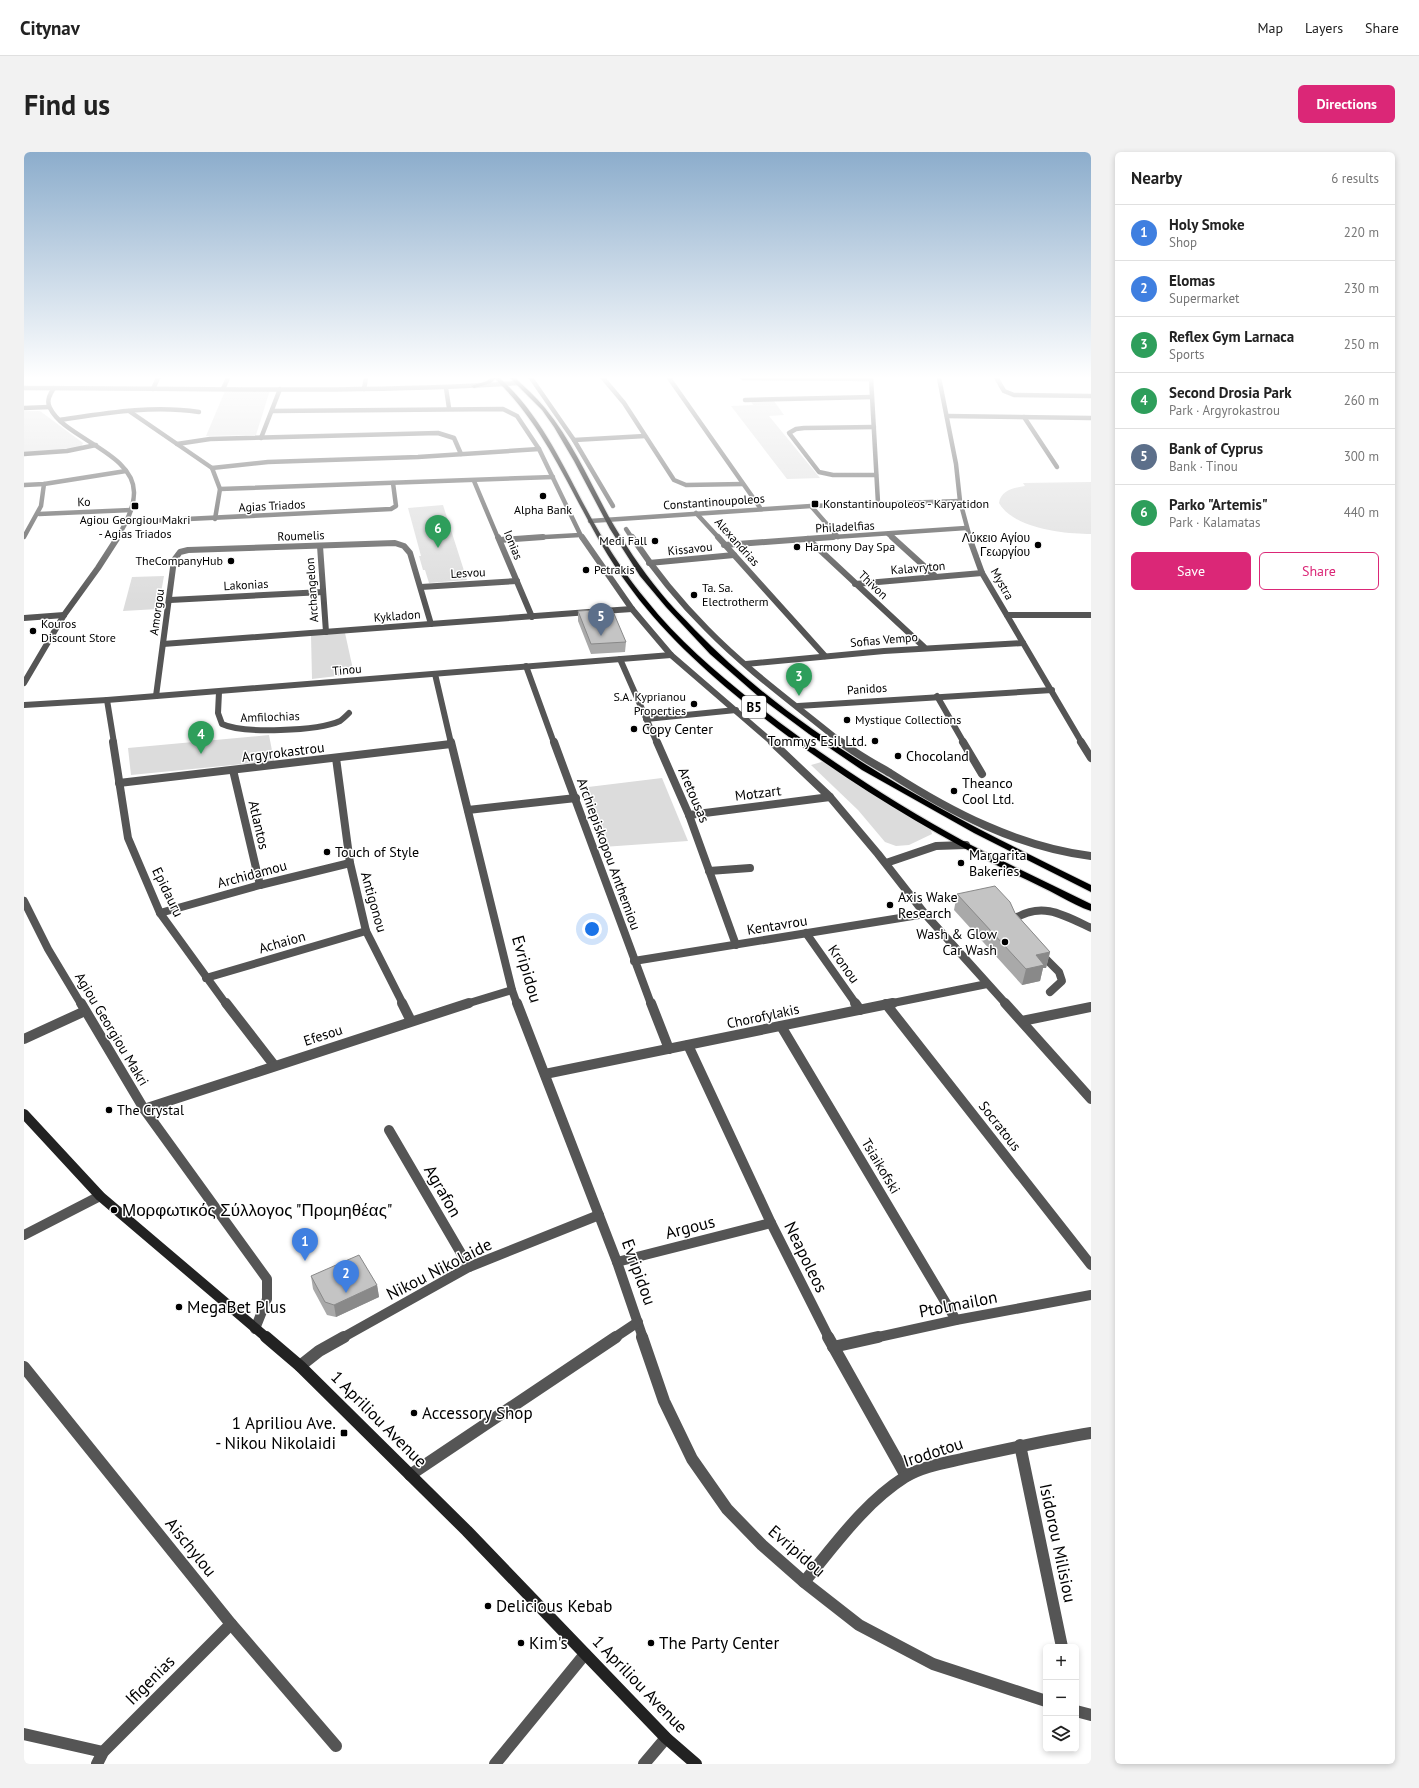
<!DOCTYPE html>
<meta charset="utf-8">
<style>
:root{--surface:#fff;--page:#f2f2f2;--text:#222;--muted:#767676;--line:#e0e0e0;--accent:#db2777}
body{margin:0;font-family:"PT Sans",sans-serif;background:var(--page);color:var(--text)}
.controls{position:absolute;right:12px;bottom:12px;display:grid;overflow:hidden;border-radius:6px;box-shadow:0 2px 6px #0003}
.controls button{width:36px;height:36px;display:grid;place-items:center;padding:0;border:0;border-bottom:1px solid var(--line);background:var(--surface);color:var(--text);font:20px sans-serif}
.you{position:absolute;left:568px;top:777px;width:14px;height:14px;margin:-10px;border:3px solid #fff;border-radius:50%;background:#1a73e8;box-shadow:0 0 0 6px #1a73e833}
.badge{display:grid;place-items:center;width:26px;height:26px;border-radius:50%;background:var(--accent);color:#fff;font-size:13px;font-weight:700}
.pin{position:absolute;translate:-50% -33px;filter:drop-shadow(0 1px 2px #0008)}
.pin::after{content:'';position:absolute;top:21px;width:14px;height:12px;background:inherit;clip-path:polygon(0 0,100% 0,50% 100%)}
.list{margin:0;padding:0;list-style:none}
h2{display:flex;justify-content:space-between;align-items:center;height:52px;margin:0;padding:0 16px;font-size:17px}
h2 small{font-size:13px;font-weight:400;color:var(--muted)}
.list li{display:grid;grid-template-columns:26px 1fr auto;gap:12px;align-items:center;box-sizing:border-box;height:56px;padding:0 16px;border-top:1px solid var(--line)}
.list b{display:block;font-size:15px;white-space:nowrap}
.list p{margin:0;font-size:13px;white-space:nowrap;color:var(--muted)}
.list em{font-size:13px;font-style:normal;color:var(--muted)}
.actions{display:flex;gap:8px;padding:12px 16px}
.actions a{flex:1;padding:9px 0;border:1px solid var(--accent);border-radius:6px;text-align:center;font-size:14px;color:var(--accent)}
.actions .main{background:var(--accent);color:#fff}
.icon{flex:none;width:22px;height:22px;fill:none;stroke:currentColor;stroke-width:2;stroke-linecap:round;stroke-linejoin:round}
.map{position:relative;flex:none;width:1067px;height:1612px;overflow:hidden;border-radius:6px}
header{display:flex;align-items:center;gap:24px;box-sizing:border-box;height:56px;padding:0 20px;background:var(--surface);border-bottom:1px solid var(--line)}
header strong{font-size:19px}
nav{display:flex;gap:22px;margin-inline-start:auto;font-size:14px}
.intro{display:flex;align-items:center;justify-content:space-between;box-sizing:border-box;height:96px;padding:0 24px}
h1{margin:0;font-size:28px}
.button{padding:10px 18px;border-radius:6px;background:var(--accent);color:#fff;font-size:14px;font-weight:700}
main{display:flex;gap:24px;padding:0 24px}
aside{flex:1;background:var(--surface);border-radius:6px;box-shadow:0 2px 6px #0003}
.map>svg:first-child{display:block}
.green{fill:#dcdcdc}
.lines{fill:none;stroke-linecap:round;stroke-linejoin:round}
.primary-casing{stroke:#dbdbdb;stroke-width:2}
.minor-far4{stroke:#555;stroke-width:4.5}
.minor-far3{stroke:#555;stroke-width:6}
.minor-far2{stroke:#555;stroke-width:8}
.minor-far1{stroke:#555;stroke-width:10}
.minor{stroke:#555;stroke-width:12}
.tertiary-far3{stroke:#555;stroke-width:4.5}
.tertiary-far2{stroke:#555;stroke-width:6}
.tertiary-far1{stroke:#555;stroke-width:8}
.tertiary{stroke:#555;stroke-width:10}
.secondary-far1{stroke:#222;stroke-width:10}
.secondary{stroke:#222;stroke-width:12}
.primary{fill:#000;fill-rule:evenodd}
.wall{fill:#a9a9a9}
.shaded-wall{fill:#898989}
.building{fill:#c4c4c4;stroke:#898989}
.poi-dot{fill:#000;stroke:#fff;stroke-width:1.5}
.labels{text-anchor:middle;stroke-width:3;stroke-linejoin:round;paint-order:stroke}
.far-street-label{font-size:12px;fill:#000;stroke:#fff}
.far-poi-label{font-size:12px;fill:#000;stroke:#fff;text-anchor:start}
.shield{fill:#fff;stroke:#4c4c4c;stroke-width:1}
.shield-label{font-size:13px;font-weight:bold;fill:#000}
.poi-label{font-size:14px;fill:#000;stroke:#fff;text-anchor:start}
.street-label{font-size:14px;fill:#000;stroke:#fff}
.near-street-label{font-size:17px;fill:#000;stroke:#fff}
.near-poi-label{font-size:17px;fill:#000;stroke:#fff;text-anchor:start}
</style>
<header>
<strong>Citynav</strong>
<nav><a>Map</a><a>Layers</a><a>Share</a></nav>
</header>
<div class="intro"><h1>Find us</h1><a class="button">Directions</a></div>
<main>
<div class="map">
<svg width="1067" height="1612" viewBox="0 0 1067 1612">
<rect width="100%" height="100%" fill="#fff"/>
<g class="green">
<path d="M246,238L232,283L182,284L201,239Z"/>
<path d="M727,249H750L760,263L745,264L796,326L763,327L707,254L729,253Z"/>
<path d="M0,259H16L59,291L57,295L39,298L0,301Z"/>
<path d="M1067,330V382C1041,382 990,377 975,351C977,338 990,336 1001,334L999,331Z"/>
<path d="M419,353L443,428L405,431L401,418H399L395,404H397L384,356Z"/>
<path d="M140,424L134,457L99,459L108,425Z"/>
<path d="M321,481L330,522L288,527L287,483Z"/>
<path d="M245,583L250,609L107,623L104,596Z"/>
<path d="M801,609L907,678L908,682L885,693L872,694L861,690L834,658L787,613Z"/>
<path d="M638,626L664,689L579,695L556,636Z"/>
</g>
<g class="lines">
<g class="primary-casing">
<g id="primary">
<path d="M467,226H476C521,268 541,319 570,371C586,399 603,425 623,449C653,487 691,519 729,550C796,603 868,650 943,691C984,712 1026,732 1067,752V759C1057,756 1047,750 1037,745C1020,736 1003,728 986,720C894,674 806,619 726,555C680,518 637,479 602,430C554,365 531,283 471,227L467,231L450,236L447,234L463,229Z"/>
<path d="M486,226H491C501,235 512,245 521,256C548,289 565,328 585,365C600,391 617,417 636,440C647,454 659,465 671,478C782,592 926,664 1067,733V740L950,681L838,618L785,582L734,544L686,502L642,455L616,424L586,377L550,309L530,275L518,258Z"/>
</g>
</g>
<g class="minor-far4">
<path d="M507,226L550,288L589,354"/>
<path d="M579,226L600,251L650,328L662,333L719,332"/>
<path d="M645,226L737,357"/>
<path d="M719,226L847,227"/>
<path d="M847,226L854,351"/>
<path d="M915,226L932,312L936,349L946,386"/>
<path d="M974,226L973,227L980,239L990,243L1067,244"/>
<path d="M422,236L425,256"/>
<path d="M129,237L134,226"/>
<path d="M199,237L204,226"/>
<path d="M340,237L342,226"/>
<path d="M721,248L848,245"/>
<path d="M0,256L25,255"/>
<path d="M105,259L188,316L196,337L191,367"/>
<path d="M248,259L479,257L493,264L515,297L558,386"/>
<path d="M923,264L1067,266"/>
<path d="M1000,265L1033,315"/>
<path d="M36,268C83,261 128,253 175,260"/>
<path d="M850,275L780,276L772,277L765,281L795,320L809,323H852"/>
<path d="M237,286L256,237"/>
<path d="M550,288L621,284"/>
<path d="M153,292L186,287L414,281L430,286L437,302"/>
<path d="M0,302L43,299L72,293"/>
<path d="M188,316L244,310L394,305L515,297"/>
<path d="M450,329L474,386"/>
<path d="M0,333L20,332L102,319"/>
<path d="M196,337L529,325"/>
<path d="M787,354L814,385"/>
<path d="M672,361L695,386"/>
<path d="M15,362L107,358"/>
<path d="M566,369L787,354L936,349"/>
<path d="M102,370L367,357L372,354L369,331"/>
<path d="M602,377L608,386"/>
<path d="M864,382L869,386"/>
<path d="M0,385L17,354L20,332"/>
<path d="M503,386L556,383"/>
<path d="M795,386L942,376"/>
</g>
<g class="minor-far3">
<path d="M474,385L508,465"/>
<path d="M558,385L608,457L647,503L749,591"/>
<path d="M608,385C630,418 655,449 683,477C724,519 773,554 818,591"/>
<path d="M694,385L801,504"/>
<path d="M868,385L911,424"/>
<path d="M945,385L958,421L1058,591"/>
<path d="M784,387L900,495"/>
<path d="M476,388L519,385"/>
<path d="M700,393L809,385"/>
<path d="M296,394L302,480"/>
<path d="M625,411L710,403"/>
<path d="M831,432L958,421"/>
<path d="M397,435L493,429"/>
<path d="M146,448L299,440"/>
<path d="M579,459L608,457"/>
<path d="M983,463H1067"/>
<path d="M0,466L40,463"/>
<path d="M139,492L565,460"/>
<path d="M596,507L633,591"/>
<path d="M722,512L860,499L999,491"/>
<path d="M502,514L530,591"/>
<path d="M411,522L427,591"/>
<path d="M195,540L194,561L198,572C219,582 294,579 316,569C319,567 322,564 325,561"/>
<path d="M132,544L150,408L156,400L164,398L371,391L380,394L386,401L407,472"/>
<path d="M913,544L940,591"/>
<path d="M83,548L90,591"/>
<path d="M0,553L83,548L647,503"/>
<path d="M774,554L1028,538"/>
<path d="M622,567L712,558"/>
</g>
<g class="minor-far2">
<path d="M89,590L104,686L136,761L202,852"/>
<path d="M427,590L488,838L493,852"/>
<path d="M530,590L627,852"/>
<path d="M633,590L665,663L712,793"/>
<path d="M748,590L806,645L854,702L901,762L982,852"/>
<path d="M817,590C832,602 849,611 866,621C927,660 994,695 1067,704"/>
<path d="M939,590L958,622"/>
<path d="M1057,590L1067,606"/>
<path d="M312,606L326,711L342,779L379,852"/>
<path d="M209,618L236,733"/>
<path d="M95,631L427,592"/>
<path d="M444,658L552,646"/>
<path d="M665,663L806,645"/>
<path d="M862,711L912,694L942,693"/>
<path d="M685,719L726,716"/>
<path d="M136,761L236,733L326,711"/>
<path d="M991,772L990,767C1018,749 1040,763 1067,776"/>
<path d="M782,781L832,852"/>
<path d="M1017,802L1035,820L1038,829L1026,840"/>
<path d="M610,809L901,762"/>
<path d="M182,826L342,779"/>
<path d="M442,852L488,838"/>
<path d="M864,852L963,832"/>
</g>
<g class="minor-far1">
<path d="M202,851L250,913"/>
<path d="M378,851L387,869"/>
<path d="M493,851L593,1110L619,1186"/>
<path d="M627,851L645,897"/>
<path d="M831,851L836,858"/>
<path d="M981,851L1067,947"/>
<path d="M862,852L1067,1113"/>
<path d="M998,869L1067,855"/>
<path d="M757,874L932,1168"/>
<path d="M0,887L61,859"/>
<path d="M664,893L747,1071L805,1186"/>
<path d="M521,922L869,851"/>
<path d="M120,957L445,851"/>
<path d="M365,978L445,1115"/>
<path d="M0,1083L76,1044"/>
<path d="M593,1110L747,1071"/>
<path d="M318,1186L445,1115L575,1063"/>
<path d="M590,1186L614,1170"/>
<path d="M850,1186L932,1168L1067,1143"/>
</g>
<g class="minor">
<path d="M618,1185L640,1249L668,1307L703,1357L738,1393L780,1430L835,1473L909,1512L1022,1549"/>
<path d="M804,1185L882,1324"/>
<path d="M809,1195L854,1185"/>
<path d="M276,1214L295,1199L320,1185"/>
<path d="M0,1215L207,1472L312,1594"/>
<path d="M996,1293L1038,1495"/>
<path d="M386,1323L592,1185"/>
<path d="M780,1430C811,1393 840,1351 881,1325C899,1314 921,1311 942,1306C983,1297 1025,1288 1067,1281"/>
<path d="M1052,1559L1067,1563"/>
<path d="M0,1582L79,1600"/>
<path d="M73,1612L79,1600L207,1472"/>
<path d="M471,1612L561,1502"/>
<path d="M620,1612L642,1586"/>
</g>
<g class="tertiary-far3">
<path d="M0,236C164,236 330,242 494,231"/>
<path d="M30,236C26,242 22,249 26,256C40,286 111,301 110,341C110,357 101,373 93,386"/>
</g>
<path class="tertiary-far2" d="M0,531L40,463L74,416L94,385"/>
<path class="tertiary-far1" d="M0,749L24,797L57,852"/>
<path class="tertiary" d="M57,851L120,957L243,1127V1147L231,1177"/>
<path class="secondary-far1" d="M0,962L76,1044L243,1186"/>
<path class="secondary" d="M242,1185L276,1214L443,1379L642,1586L672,1612"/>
<use href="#primary" class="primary"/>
</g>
<g class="wall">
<path d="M554,459L602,490L601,500L567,502L554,469Z"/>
<path d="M933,742L991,761L1026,800L1022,816H1019L1016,829L998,833L930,758Z"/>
<path d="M287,1124L353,1133L355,1145L312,1165L303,1163L289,1137Z"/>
</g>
<g class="shaded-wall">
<path d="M1026,800L1022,816H1019L1016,829L998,833L1002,817L1012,803Z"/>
<path d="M353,1133L355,1145L312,1165L310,1153Z"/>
</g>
<g class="building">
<path d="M588,457L602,490L567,492L554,459Z"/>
<path d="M971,734L986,750L991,761L1026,800L1012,803L1020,813L1002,817L933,742Z"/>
<path d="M335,1103L353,1133L310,1153L301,1150L287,1124Z"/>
</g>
<linearGradient id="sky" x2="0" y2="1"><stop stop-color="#8cadcc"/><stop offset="0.5" stop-color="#fff"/><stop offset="1" stop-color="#fff" stop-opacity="0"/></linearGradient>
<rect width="1067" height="451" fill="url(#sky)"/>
<g class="poi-dot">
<circle cx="519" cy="344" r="4"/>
<rect x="787" y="348" width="8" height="8" rx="2"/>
<rect x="107" y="350" width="8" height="8" rx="2"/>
<circle cx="631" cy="389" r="4"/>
<circle cx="1014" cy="393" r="4"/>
<circle cx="773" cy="395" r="4"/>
<circle cx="207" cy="409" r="4"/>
<circle cx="562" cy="418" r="4"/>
<circle cx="670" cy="443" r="4"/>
<circle cx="9" cy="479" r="4"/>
<circle cx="670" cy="552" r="4"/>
<circle cx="823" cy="568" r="4"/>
<circle cx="610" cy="577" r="4"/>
<circle cx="851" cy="589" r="4"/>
<circle cx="874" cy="604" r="4"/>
<circle cx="930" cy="639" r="4"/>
<circle cx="303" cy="700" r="4"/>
<circle cx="937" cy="711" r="4"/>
<circle cx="866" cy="753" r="4"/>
<circle cx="981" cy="790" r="4"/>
<circle cx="85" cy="958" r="4"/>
<circle cx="90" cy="1058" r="4"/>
<circle cx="155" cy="1155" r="4"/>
<circle cx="390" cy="1261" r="4"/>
<rect x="316" y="1277" width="8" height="8" rx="2"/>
<circle cx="464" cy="1454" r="4"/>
<circle cx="497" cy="1491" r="4"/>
<circle cx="627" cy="1491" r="4"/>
</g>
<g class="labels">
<g class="far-street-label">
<text transform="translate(60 350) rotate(-2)" y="4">Ko</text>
<text transform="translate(690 350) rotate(-4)" y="4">Constantinoupoleos</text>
<text transform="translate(248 354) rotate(-3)" y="4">Agias Triados</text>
<text transform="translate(821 375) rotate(-3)" y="4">Philadelfias</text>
<text transform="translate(277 384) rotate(-2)" y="4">Roumelis</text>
<text transform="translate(713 390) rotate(48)" y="4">Alexandrias</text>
<text transform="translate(489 393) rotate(68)" y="4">Ionias</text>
<text transform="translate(666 397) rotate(-6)" y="4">Kissavou</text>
<text transform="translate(894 416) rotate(-5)" y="4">Kalavryton</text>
<text transform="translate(444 421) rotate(-3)" y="4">Lesvou</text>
<text transform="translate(978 432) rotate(61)" y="4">Mystra</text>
<text transform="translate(222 433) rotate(-3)" y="4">Lakonias</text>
<text transform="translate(849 433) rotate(43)" y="4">Thivon</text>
<text transform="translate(288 438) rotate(-94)" y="4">Archangelon</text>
<text transform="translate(133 460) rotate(-82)" y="4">Amorgou</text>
<text transform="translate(373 464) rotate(-4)" y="4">Kykladon</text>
<text transform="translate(860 488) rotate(-5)" y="4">Sofias Vempo</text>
<text transform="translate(323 518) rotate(-5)" y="4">Tinou</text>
<text transform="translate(843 537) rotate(-4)" y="4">Panidos</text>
<text transform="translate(246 565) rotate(-2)" y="4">Amfilochias</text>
</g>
<g class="far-poi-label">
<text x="799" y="356">Konstantinoupoleos - Karyatidon</text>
<text x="519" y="362" text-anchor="middle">Alpha Bank</text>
<text x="111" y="372" text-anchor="middle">Agiou Georgiou Makri<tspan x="111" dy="14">- Agias Triados</tspan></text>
<text x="1006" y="390" text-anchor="end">Λύκειο Αγίου<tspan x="1006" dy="14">Γεωργίου</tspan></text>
<text x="623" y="393" text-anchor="end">Medi Fall</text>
<text x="781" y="399">Harmony Day Spa</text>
<text x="199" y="413" text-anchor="end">TheCompanyHub</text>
<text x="570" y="422">Petrakis</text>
<text x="678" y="440">Ta. Sa.<tspan x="678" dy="14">Electrotherm</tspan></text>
<text x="17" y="476">Kouros<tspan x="17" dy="14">Discount Store</tspan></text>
<text x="662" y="549" text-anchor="end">S.A. Kyprianou<tspan x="662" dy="14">Properties</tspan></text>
<text x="831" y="572">Mystique Collections</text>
</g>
<rect class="shield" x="718" y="544" width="24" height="22" rx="3"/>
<g class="shield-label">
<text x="730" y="560">B5</text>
</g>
<g class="poi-label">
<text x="618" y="582">Copy Center</text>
<text x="843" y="594" text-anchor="end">Tommys Esil Ltd.</text>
<text x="882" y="609">Chocoland</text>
<text x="938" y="636">Theanco<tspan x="938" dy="16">Cool Ltd.</tspan></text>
<text x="311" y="705">Touch of Style</text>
<text x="945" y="708">Margarita<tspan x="945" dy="16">Bakeries</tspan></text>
<text x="874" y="750">Axis Wake<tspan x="874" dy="16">Research</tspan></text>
<text x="973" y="787" text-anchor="end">Wash &amp; Glow<tspan x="973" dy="16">Car Wash</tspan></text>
<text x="93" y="963">The Crystal</text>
</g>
<g class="street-label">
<text transform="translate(259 600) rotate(-7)" y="5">Argyrokastrou</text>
<text transform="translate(734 641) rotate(-7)" y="5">Motzart</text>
<text transform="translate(670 643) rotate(67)" y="5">Aretousas</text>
<text transform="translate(235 673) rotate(77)" y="5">Atlantos</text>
<text transform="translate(585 702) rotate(70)" y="5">Archiepiskopou Anthemiou</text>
<text transform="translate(228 722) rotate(-15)" y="5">Archidamou</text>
<text transform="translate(144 740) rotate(64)" y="5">Epidauru</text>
<text transform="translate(350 750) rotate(74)" y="5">Antigonou</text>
<text transform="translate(753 773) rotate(-9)" y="5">Kentavrou</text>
<text transform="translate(258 790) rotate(-16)" y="5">Achaion</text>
<text transform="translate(820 812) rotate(55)" y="5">Kronou</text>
<text transform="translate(739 864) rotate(-12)" y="5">Chorofylakis</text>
<text transform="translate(88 877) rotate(59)" y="5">Agiou Georgiou Makri</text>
<text transform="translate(299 883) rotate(-18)" y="5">Efesou</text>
<text transform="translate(976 974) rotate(52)" y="5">Socratous</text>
<text transform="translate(857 1014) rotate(59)" y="5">Tsiaikofski</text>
</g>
<g class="near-street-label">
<text transform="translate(503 817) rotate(74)" y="6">Evripidou</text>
<text transform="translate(419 1039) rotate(60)" y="6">Agrafon</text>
<text transform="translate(666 1075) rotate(-14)" y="6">Argous</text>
<text transform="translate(782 1105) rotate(64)" y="6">Neapoleos</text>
<text transform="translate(415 1117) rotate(-27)" y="6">Nikou Nikolaide</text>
<text transform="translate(615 1120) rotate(70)" y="6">Evripidou</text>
<text transform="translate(934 1152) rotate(-11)" y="6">Ptolmailon</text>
<text transform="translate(355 1267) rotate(45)" y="6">1 Apriliou Avenue</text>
<text transform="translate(909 1300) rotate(-18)" y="6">Irodotou</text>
<text transform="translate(1034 1391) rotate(78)" y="6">Isidorou Milisiou</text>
<text transform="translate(167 1395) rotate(51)" y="6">Aischylou</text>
<text transform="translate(773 1399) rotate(41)" y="6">Evripidou</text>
<text transform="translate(126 1528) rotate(-45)" y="6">Ifigenias</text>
<text transform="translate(616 1532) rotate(46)" y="6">1 Apriliou Avenue</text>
</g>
<g class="near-poi-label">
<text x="98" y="1064">Μορφωτικός Σύλλογος "Προμηθέας"</text>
<text x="163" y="1161">MegaBet Plus</text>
<text x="398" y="1267">Accessory Shop</text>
<text x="312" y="1277" text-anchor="end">1 Apriliou Ave.<tspan x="312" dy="20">- Nikou Nikolaidi</tspan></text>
<text x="472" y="1460">Delicious Kebab</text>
<text x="505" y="1497">Kim's</text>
<text x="635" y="1497">The Party Center</text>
</g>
</g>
</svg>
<div class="controls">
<button>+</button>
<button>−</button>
<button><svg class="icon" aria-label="layers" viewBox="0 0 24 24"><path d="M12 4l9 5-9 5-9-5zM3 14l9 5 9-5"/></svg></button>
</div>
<div class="you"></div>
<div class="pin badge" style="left:281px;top:1109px;background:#3f7fe0">1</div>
<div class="pin badge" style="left:322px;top:1141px;background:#3f7fe0">2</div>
<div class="pin badge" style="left:775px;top:544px;background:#2e9e5b">3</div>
<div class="pin badge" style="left:177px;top:602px;background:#2e9e5b">4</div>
<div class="pin badge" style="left:577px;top:484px;background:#5c6f8a">5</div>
<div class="pin badge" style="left:414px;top:396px;background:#2e9e5b">6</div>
</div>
<aside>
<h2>Nearby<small>6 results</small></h2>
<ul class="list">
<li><span class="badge" style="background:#3f7fe0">1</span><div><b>Holy Smoke</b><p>Shop</p></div><em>220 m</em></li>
<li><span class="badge" style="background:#3f7fe0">2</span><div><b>Elomas</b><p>Supermarket</p></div><em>230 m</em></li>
<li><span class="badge" style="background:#2e9e5b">3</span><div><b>Reflex Gym Larnaca</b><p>Sports</p></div><em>250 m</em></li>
<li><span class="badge" style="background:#2e9e5b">4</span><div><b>Second Drosia Park</b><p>Park · Argyrokastrou</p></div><em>260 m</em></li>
<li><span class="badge" style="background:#5c6f8a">5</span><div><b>Bank of Cyprus</b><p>Bank · Tinou</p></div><em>300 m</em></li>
<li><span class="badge" style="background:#2e9e5b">6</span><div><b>Parko &quot;Artemis&quot;</b><p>Park · Kalamatas</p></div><em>440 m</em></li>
</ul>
<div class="actions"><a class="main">Save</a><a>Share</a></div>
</aside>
</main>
